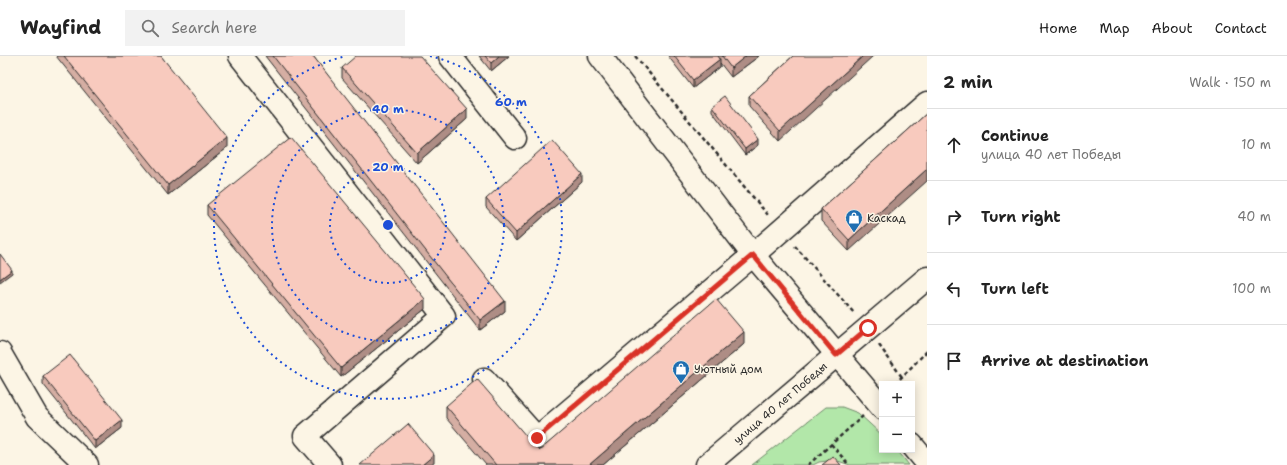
<!DOCTYPE html>
<meta charset="utf-8">
<style>
:root{--surface:#fff;--page:#f2f2f2;--text:#222;--muted:#767676;--line:#e0e0e0}
body{margin:0;font-family:"Shantell Sans",sans-serif;background:var(--page);color:var(--text)}
.controls{position:absolute;right:12px;bottom:12px;display:grid;overflow:hidden;border-radius:0px;box-shadow:0 2px 10px #0003}
.controls button{width:36px;height:36px;display:grid;place-items:center;padding:0;border:0;border-bottom:1px solid var(--line);background:var(--surface);color:var(--text);font:20px sans-serif}
.stop{position:absolute;width:12px;height:12px;margin:-9px;border:3px solid #d93025;border-radius:50%;background:#fff}
.stop.end{background:#d93025;border-color:#fff;box-shadow:0 1px 4px #0008}
.list{margin:0;padding:0;list-style:none}
h2{display:flex;justify-content:space-between;align-items:center;height:52px;margin:0;padding:0 16px;font-size:17px}
h2 small{font-size:13px;font-weight:400;color:var(--muted)}
.list li{display:grid;grid-template-columns:26px 1fr auto;gap:12px;align-items:center;box-sizing:border-box;height:72px;padding:0 16px;border-top:1px solid var(--line)}
.list b{display:block;font-size:15px;white-space:nowrap}
.list p{margin:0;font-size:13px;white-space:nowrap;color:var(--muted)}
.list em{font-size:13px;font-style:normal;color:var(--muted)}
.icon{flex:none;width:22px;height:22px;fill:none;stroke:currentColor;stroke-width:2;stroke-linecap:round;stroke-linejoin:round}
.map{position:relative;flex:none;width:927px;height:409px;overflow:hidden}
header{display:flex;align-items:center;gap:24px;box-sizing:border-box;height:56px;padding:0 20px;background:var(--surface);border-bottom:1px solid var(--line)}
header strong{font-size:19px}
nav{display:flex;gap:22px;margin-inline-start:auto;font-size:14px}
.search{width:280px;height:36px;background:var(--page);display:flex;align-items:center;gap:10px;box-sizing:border-box;padding:0 14px;border-radius:0px;color:var(--muted);font-size:15px}
main{display:flex}
aside{flex:1;background:var(--surface)}
.map>svg:first-child{display:block}
.green{fill:#b2e7a9;stroke:#6e896a}
.lines{fill:none;stroke-linecap:round;stroke-linejoin:round}
.minor-casing{stroke:#2b2b2b;stroke-width:25}
.path{stroke:#2b2b2b;stroke-width:2.5;stroke-dasharray:4 3;stroke-linecap:butt}
.minor{stroke:#fcf5e5;stroke-width:22}
.wall{fill:#d5aea3;stroke:#2b2b2b}
.shaded-wall{fill:#ae8d85;stroke:#2b2b2b}
.building{fill:#f8cabe;stroke:#2b2b2b}
.route{stroke:#d93025;stroke-width:5}
.ring{fill:none;stroke:#1d4ed8;stroke-width:2;stroke-dasharray:2 4}
.labels{text-anchor:middle;stroke-width:3;stroke-linejoin:round;paint-order:stroke}
.poi-label{font-size:11px;fill:#2b2b2b;stroke:#fcf5e5;text-anchor:start}
.street-label{font-size:11px;fill:#2b2b2b;stroke:#fcf5e5}
.centre{fill:#1d4ed8;stroke:#fcf5e5;stroke-width:2}
.ring-label{font-size:12px;text-anchor:middle;font-weight:bold;fill:#1d4ed8;stroke:#fcf5e5;stroke-width:3;stroke-linejoin:round;paint-order:stroke}
</style>
<header>
<strong>Wayfind</strong>
<div class="search"><svg class="icon" aria-label="search" viewBox="0 0 24 24"><circle cx="10" cy="10" r="6"/><path d="M15 15l6 6"/></svg>Search here</div>
<nav><a>Home</a><a>Map</a><a>About</a><a>Contact</a></nav>
</header>
<main>
<div class="map">
<svg width="927" height="409" viewBox="0 0 927 409">
<rect width="100%" height="100%" fill="#fcf5e5"/>
<filter id="ink" filterUnits="userSpaceOnUse"><feTurbulence type="fractalNoise" baseFrequency=".025" numOctaves="2"/><feDisplacementMap in="SourceGraphic" scale="8" xChannelSelector="R" yChannelSelector="G"/><feConvolveMatrix kernelMatrix="1 2 1 2 8 2 1 2 1" color-interpolation-filters="sRGB"/></filter>
<g filter="url(#ink)">
<path class="green" d="M826,351H842L858,357L882,379V394H897L909,409H850L835,404L819,406L813,409H752Z"/>
<g class="lines">
<g class="minor-casing">
<g id="minor">
<path d="M240,0L444,260L305,380L330,409"/>
<path d="M450,0L515,82"/>
<path d="M600,0L753,199L882,352"/>
<path d="M0,297L37,361L87,409"/>
<path d="M484,323L537,382L753,199L927,47"/>
<path d="M912,389L927,407"/>
<path id="s1" d="M707,409L927,222"/>
</g>
</g>
<g class="path">
<path d="M635,0L768,159"/>
<path d="M795,190L854,257"/>
<path d="M879,289L902,321"/>
<path d="M895,328L927,295"/>
<path d="M831,388L849,409"/>
<path d="M808,409L863,360"/>
</g>
<use href="#minor" class="minor"/>
</g>
<g class="wall">
<path d="M56,0H161L227,92L168,139Z"/>
<path d="M265,0H313L505,255L480,274Z"/>
<path d="M479,0H509L491,15Z"/>
<path d="M668,0H759L731,21L720,7V11L693,32Z"/>
<path d="M793,0L780,85L749,50V40Z"/>
<path d="M342,12L467,63L417,107L342,22Z"/>
<path d="M712,50L758,89L745,99L712,55Z"/>
<path d="M927,57L849,195L821,165V153Z"/>
<path d="M582,126L516,185L486,151V143Z"/>
<path d="M207,149L425,253L341,321L207,159Z"/>
<path d="M744,288L603,409H486L446,362V350L539,395Z"/>
<path d="M43,320L122,372L95,393L43,328Z"/>
</g>
<g class="shaded-wall">
<path d="M499,0H509L491,15V7Z"/>
<path d="M746,0H759L731,21V12Z"/>
<path d="M863,0H873L780,85V75Z"/>
<path d="M720,3V11L693,32V24Z"/>
<path d="M467,53V63L417,107V97Z"/>
<path d="M227,82V92L168,139V129Z"/>
<path d="M758,83V89L745,99V93Z"/>
<path d="M927,113V125L849,195V184Z"/>
<path d="M582,118V126L516,185V177Z"/>
<path d="M12,214V217L0,226V223Z"/>
<path d="M425,243V253L341,321V312Z"/>
<path d="M505,245V255L480,274V264Z"/>
<path d="M744,276V288L603,409H589Z"/>
<path d="M122,364V372L95,393V385Z"/>
<path d="M434,399V407L431,409H422Z"/>
</g>
<g class="building">
<path d="M64,0H161L227,82L168,129Z"/>
<path d="M273,0H313L505,245L480,264Z"/>
<path d="M356,0H420L467,53L417,97L342,12Z"/>
<path d="M485,0H499L491,7Z"/>
<path d="M674,0H718L720,3L693,24Z"/>
<path d="M722,0H746L731,12Z"/>
<path d="M793,0H863L780,75L749,40Z"/>
<path d="M725,40L758,83L745,93L712,50Z"/>
<path d="M927,57V113L849,184L821,153Z"/>
<path d="M291,81L425,243L341,312L207,149Z"/>
<path d="M552,84L582,118L516,177L486,143Z"/>
<path d="M0,198L12,214L0,223Z"/>
<path d="M716,243L744,276L589,409H496L446,350L477,323L539,395Z"/>
<path d="M70,299L122,364L95,385L43,320Z"/>
<path d="M408,368L434,399L422,409H360Z"/>
<path d="M833,400L841,409H822Z"/>
</g>
</g>
<g class="lines" filter="url(#ink)">
<path class="route" d="M537,382L753,199L836,299L868,272"/>
</g>
<g class="ring">
<circle cx="388" cy="169" r="58"/>
<circle cx="388" cy="169" r="116"/>
<path d="M430 0A174 174 0 1 1 346 0"/>
</g>
<defs>
<g id="shop-pin" transform="scale(0.9)"><path d="M0 17L-7.5 6A9.5 9.5 0 1 1 7.5 6Z" fill="#1f6fb2" stroke="#fcf5e5"/><path d="M-5-2.5h2.3a2.7 3.5 0 0 1 5.4 0H5L5.5 6h-11ZM-1.5-2.5h3a1.5 2.3 0 0 0-3 0Z" fill="#fff"/></g>
</defs>
<g fill-rule="evenodd">
<use href="#shop-pin" x="854" y="162"/>
<use href="#shop-pin" x="681" y="313"/>
</g>
<g class="labels">
<g class="poi-label">
<text x="867" y="166">Каскад</text>
<text x="694" y="317">Уютный дом</text>
</g>
<g class="street-label">
<text dy="4" stroke="none"><textPath href="#s1" startOffset="96">улица 40 лет Победы</textPath></text>
</g>
</g>
<circle cx="388" cy="169" r="6" class="centre"/>
<g class="ring-label">
<text x="511" y="50">60 m</text>
<text x="388" y="57">40 m</text>
<text x="388" y="115">20 m</text>
</g>
</svg>
<div class="controls">
<button>+</button>
<button>−</button>
</div>
<div class="stop" style="left:868px;top:272px"></div>
<div class="stop end" style="left:537px;top:382px"></div>
</div>
<aside>
<h2>2 min<small>Walk · 150 m</small></h2>
<ul class="list">
<li><svg class="icon" aria-label="ahead" viewBox="0 0 24 24"><path d="M12 20V5M6 11l6-6 6 6"/></svg><div><b>Continue</b><p>улица 40 лет Победы</p></div><em>10 m</em></li>
<li><svg class="icon" aria-label="right" viewBox="0 0 24 24"><path d="M7 20v-9h11M14 6l5 5-5 5"/></svg><div><b>Turn right</b></div><em>40 m</em></li>
<li><svg class="icon" aria-label="left" viewBox="0 0 24 24"><path d="M17 20v-9H6M10 6l-5 5 5 5"/></svg><div><b>Turn left</b></div><em>100 m</em></li>
<li><svg class="icon" aria-label="arrive" viewBox="0 0 24 24"><path d="M6 21V4h12l-3 4 3 4H6"/></svg><div><b>Arrive at destination</b></div></li>
</ul>
</aside>
</main>
